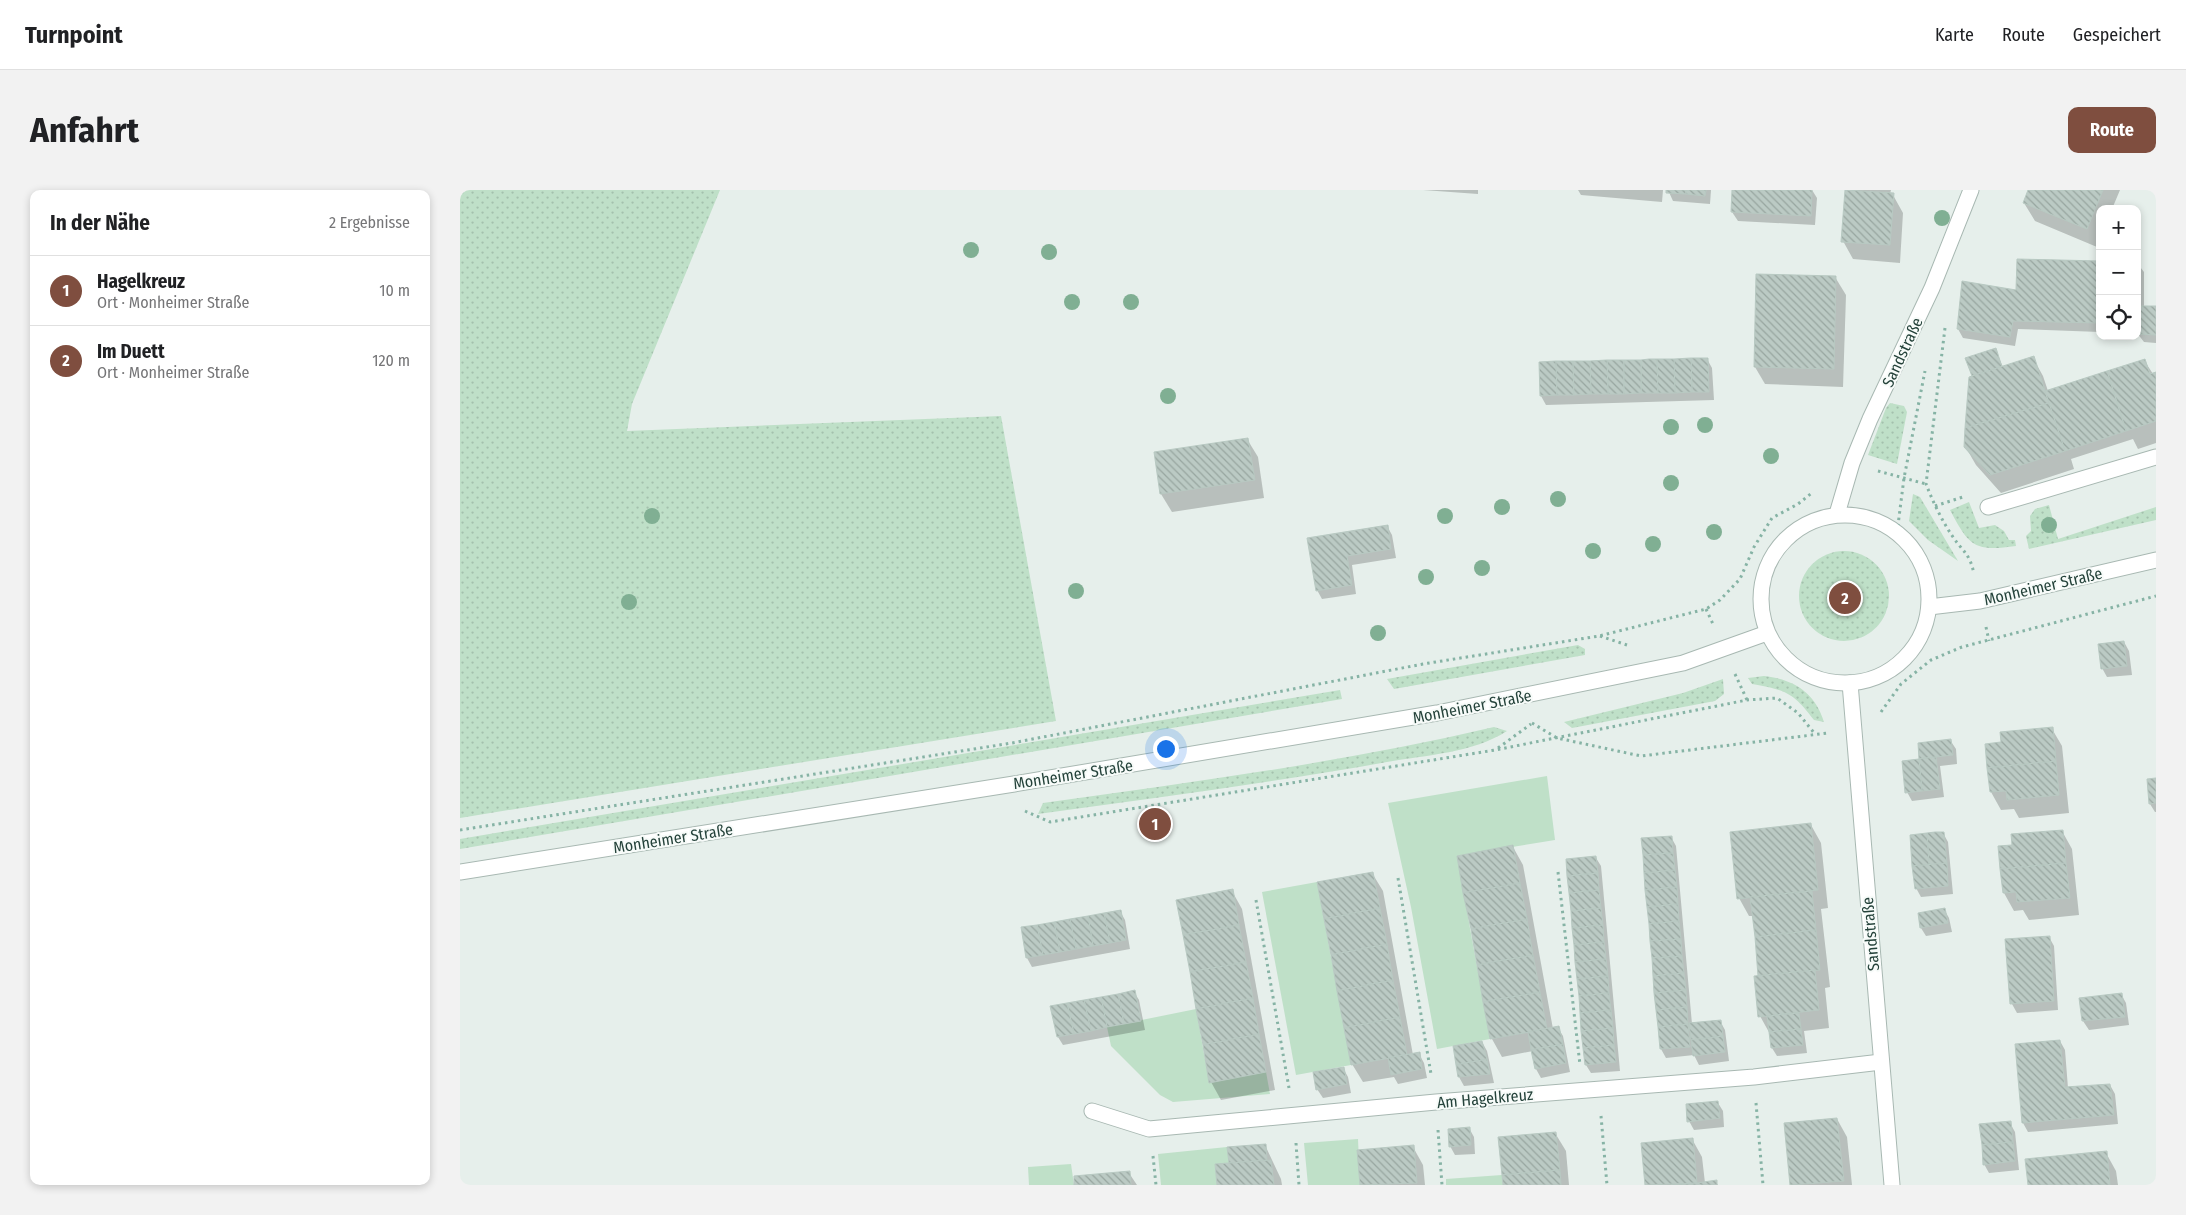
<!DOCTYPE html>
<html lang="de">
<meta charset="utf-8">
<style>
:root{--surface:#fff;--page:#f2f2f2;--text:#202124;--muted:#757577;--line:#e0e0e0;--accent:#7f4e3f}
body{margin:0;font-family:"Fira Sans Condensed",sans-serif;background:var(--page);color:var(--text)}
.controls{position:absolute;right:15px;top:15px;display:grid;overflow:hidden;border-radius:10px;box-shadow:0 2px 8px #0003}
.controls button{width:45px;height:45px;display:grid;place-items:center;padding:0;border:0;border-bottom:1px solid var(--line);background:var(--surface);color:var(--text);font:25px sans-serif}
.you{position:absolute;left:705px;top:558px;width:18px;height:18px;margin:-12px;border:4px solid #fff;border-radius:50%;background:#1a73e8;box-shadow:0 0 0 8px #1a73e833}
.badge{display:grid;place-items:center;width:32px;height:32px;border-radius:50%;background:var(--accent);color:#fff;font-size:16px;font-weight:700}
.pin{position:absolute;translate:-50% -50%;border:2px solid #fff;box-shadow:0 1px 5px #0006}
.list{margin:0;padding:0;list-style:none}
h2{display:flex;justify-content:space-between;align-items:center;height:65px;margin:0;padding:0 20px;font-size:21px}
h2 small{font-size:16px;font-weight:400;color:var(--muted)}
.list li{display:grid;grid-template-columns:32px 1fr auto;gap:15px;align-items:center;box-sizing:border-box;height:70px;padding:0 20px;border-top:1px solid var(--line)}
.list b{display:block;font-size:19px;white-space:nowrap}
.list p{margin:0;font-size:16px;white-space:nowrap;color:var(--muted)}
.list em{font-size:16px;font-style:normal;color:var(--muted)}
.icon{flex:none;width:28px;height:28px;fill:none;stroke:currentColor;stroke-width:2;stroke-linecap:round;stroke-linejoin:round}
.map{position:relative;flex:none;width:1696px;height:995px;overflow:hidden;border-radius:10px}
header{display:flex;align-items:center;gap:30px;box-sizing:border-box;height:70px;padding:0 25px;background:var(--surface);border-bottom:1px solid var(--line)}
header strong{font-size:24px}
nav{display:flex;gap:28px;margin-inline-start:auto;font-size:18px}
.intro{display:flex;align-items:center;justify-content:space-between;box-sizing:border-box;height:120px;padding:0 30px}
h1{margin:0;font-size:35px}
.button{padding:12px 22px;border-radius:10px;background:var(--accent);color:#fff;font-size:18px;font-weight:700}
main{display:flex;gap:30px;padding:0 30px}
aside{flex:1;background:var(--surface);border-radius:10px;box-shadow:0 2px 8px #0003}
.map>svg:first-child{display:block}
.grass{fill:url(#grass-dots)}
.garden{fill:#bfe0c8}
.shadow{fill:#0003}
.building{fill:url(#building-back-hatch);stroke:#b8c9c2}
.lines{fill:none;stroke-linecap:round;stroke-linejoin:round}
.service-casing{stroke:#a8b8b2;stroke-width:17}
.minor-casing{stroke:#a8b8b2;stroke-width:17}
.tertiary-casing{stroke:#a8b8b2;stroke-width:17}
.path{stroke:#86b3a5;stroke-width:3;stroke-dasharray:2.5 4;stroke-linecap:butt}
.service{stroke:#fff;stroke-width:15}
.minor{stroke:#fff;stroke-width:15}
.tertiary{stroke:#fff;stroke-width:15}
.tree{fill:#80af93}
.labels{text-anchor:middle;stroke-width:4;stroke-linejoin:round;paint-order:stroke}
.street-label{font-size:16px;fill:#24423a;stroke:#f7fbf9}
</style>
<header>
<strong>Turnpoint</strong>
<nav><a>Karte</a><a>Route</a><a>Gespeichert</a></nav>
</header>
<div class="intro"><h1>Anfahrt</h1><a class="button">Route</a></div>
<main>
<aside>
<h2>In der Nähe<small>2 Ergebnisse</small></h2>
<ul class="list">
<li><span class="badge">1</span><div><b>Hagelkreuz</b><p>Ort · Monheimer Straße</p></div><em>10 m</em></li>
<li><span class="badge">2</span><div><b>Im Duett</b><p>Ort · Monheimer Straße</p></div><em>120 m</em></li>
</ul>
</aside>
<div class="map">
<svg width="1696" height="995" viewBox="0 0 1696 995">
<defs>
<pattern id="grass-dots" width="8" height="8" patternUnits="userSpaceOnUse" patternTransform="scale(1.25)"><rect width="8" height="8" fill="#bfe0c8"/><path d="M2 2h.1M6 6h.1" fill="none" stroke="#a4c1ad" stroke-width="1.8" stroke-linecap="round"/></pattern>
<pattern id="building-back-hatch" width="6" height="6" patternUnits="userSpaceOnUse" patternTransform="scale(1.25)"><rect width="6" height="6" fill="#bbcac4"/><path d="M-1 5l2 2M0 0l6 6M5-1l2 2" fill="none" stroke="#98a6a0"/></pattern>
</defs>
<rect width="100%" height="100%" fill="#e6efeb"/>
<g class="grass">
<path d="M0,0H260L172,214L167,241L541,226L596,531L0,628Z"/>
<path d="M1430,213L1444,216L1447,222L1437,274L1408,265L1426,218Z"/>
<path d="M1453,304L1460,307L1498,371L1468,350L1449,331Z"/>
<path d="M1509,312L1519,338L1535,335L1544,341L1549,350H1555L1556,356C1514,362 1509,356 1490,320Z"/>
<path d="M1589,315L1598,349L1696,317V330L1569,359L1566,346L1571,341L1570,326L1575,319Z"/>
<circle cx="1384" cy="406" r="45"/>
<path d="M1118,455L1125,459V465L934,499L927,489Z"/>
<path d="M1304,486C1333,489 1355,502 1364,532L1354,530C1333,502 1325,500 1292,494L1288,488Z"/>
<path d="M1263,489L1264,504L1255,511L1112,538L1104,532L1223,503Z"/>
<path d="M880,500L882,509L0,659V649Z"/>
<path d="M1034,537L1047,541C1013,563 966,565 927,572C811,593 694,608 578,624L583,613C734,592 885,572 1034,537Z"/>
</g>
<g class="garden">
<path d="M1087,586L1095,650L997,666L1030,849L977,859L951,717L928,613Z"/>
<path d="M857,692L891,875L836,885L802,702Z"/>
<path d="M736,819L749,892L806,882L810,904L713,912L700,905L651,856L647,837Z"/>
<path d="M898,949L900,995H848L844,953Z"/>
<path d="M767,957L769,973L755,975L757,995H701L698,964Z"/>
<path d="M611,974L614,995H569L568,977Z"/>
<path d="M1042,985L1043,995H986V989Z"/>
</g>
<g class="shadow">
<path d="M963,0H1018V4Z"/>
<path d="M1118,0H1203L1202,12L1121,5Z"/>
<path d="M1208,0H1251L1250,14L1213,11Z"/>
<path d="M1273,0H1352L1357,8L1355,35L1278,31L1272,22Z"/>
<path d="M1394,0H1431L1430,4L1433,5L1443,23L1440,73L1393,69L1383,51Z"/>
<path d="M1570,0H1660L1652,19H1640V50L1637,57L1575,31L1564,13Z"/>
<path d="M1640,72V142L1558,139L1555,156L1503,148L1498,139L1557,102Z"/>
<path d="M1677,73L1684,82V117H1696V153L1684,152L1677,143Z"/>
<path d="M1375,87L1386,105L1383,197L1305,194L1295,177Z"/>
<path d="M1535,159L1543,177L1573,168L1583,186L1588,201L1684,170L1693,184L1696,183V253L1678,259L1673,249L1611,269L1614,279L1541,303L1516,275L1505,256L1513,187L1507,168Z"/>
<path d="M1247,169L1252,178L1254,210L1086,215L1081,206Z"/>
<path d="M787,249L798,267L804,308L712,322L701,304L695,263Z"/>
<path d="M927,336L932,345L936,368L892,375L896,404L862,409L857,400L849,349Z"/>
<path d="M1664,452L1669,461L1672,485L1647,487L1642,478Z"/>
<path d="M1592,539L1602,556L1609,623L1559,628L1554,619L1541,620L1531,602L1526,555L1543,553Z"/>
<path d="M1490,550L1496,559L1497,574L1480,576L1484,607L1452,611L1447,602L1461,570L1459,554Z"/>
<path d="M1696,589V622H1695L1690,614Z"/>
<path d="M1351,635L1361,653L1368,718L1361,719L1370,797L1365,798L1369,838L1344,841L1347,863L1317,866L1312,858L1310,844L1300,826V787L1293,726H1289L1279,708Z"/>
<path d="M1602,641L1612,659L1619,725L1569,730L1563,720L1554,721L1544,703L1553,656Z"/>
<path d="M1483,643L1488,652L1493,704L1461,707L1456,698Z"/>
<path d="M1211,647L1216,656L1232,834L1260,831L1265,840L1269,871L1239,875L1234,865L1206,868L1201,859Z"/>
<path d="M1053,657L1063,675L1093,839L1098,838L1103,846L1110,882L1081,888L1076,879L1073,861L1042,867L1032,849L998,667Z"/>
<path d="M1136,668L1141,676L1160,881L1131,883L1126,875Z"/>
<path d="M912,683L923,701L953,865L959,864L964,873L967,888L938,894L934,887L903,892L892,874Z"/>
<path d="M772,701L782,719L815,900L761,910L751,892Z"/>
<path d="M1484,719L1489,728L1492,742L1466,746L1461,738Z"/>
<path d="M660,721L665,730L670,759L572,777L567,768L562,738Z"/>
<path d="M1589,747L1594,756L1598,820L1557,823L1552,814L1547,750Z"/>
<path d="M674,802L679,810L685,840L603,855L598,847Z"/>
<path d="M1661,804L1666,813L1669,835L1629,840L1623,831L1621,809Z"/>
<path d="M1600,851L1605,860L1608,898L1650,895L1655,904L1658,934L1568,942L1563,933L1556,855Z"/>
<path d="M1022,852L1027,861L1034,893L1004,896L999,887Z"/>
<path d="M883,878L888,887L891,903L863,908L857,899Z"/>
<path d="M1258,913L1263,921L1264,937L1234,940L1229,931Z"/>
<path d="M1377,929L1387,947L1392,995H1331L1325,935Z"/>
<path d="M1550,933L1555,942L1559,980L1529,983L1524,974Z"/>
<path d="M1009,938L1014,947L1015,964L995,965L990,956Z"/>
<path d="M1095,943L1106,961L1109,995H1044Z"/>
<path d="M1232,949L1242,967L1245,993L1256,992L1258,995H1187L1183,954Z"/>
<path d="M805,955L821,989L822,995H758L770,973Z"/>
<path d="M953,957L963,975L965,995H901L898,962Z"/>
<path d="M1646,963L1656,981L1658,995H1569Z"/>
<path d="M669,983L677,995H616Z"/>
</g>
<g class="building">
<path d="M1206,0H1226V4L1206,3Z"/>
<path d="M1226,0H1246L1245,6L1226,4Z"/>
<path d="M1272,0H1352L1351,26L1271,22Z"/>
<path d="M1385,0L1434,3L1430,55L1381,52Z"/>
<path d="M1568,0H1643L1627,39L1563,13Z"/>
<path d="M1557,69L1640,71V133L1553,131L1550,147L1497,139L1502,91L1556,100Z"/>
<path d="M1677,72H1680L1679,134H1677Z"/>
<path d="M1296,84L1376,86L1374,179L1294,177Z"/>
<path d="M1679,116H1696V145L1678,144Z"/>
<path d="M1536,158L1542,177L1512,186L1505,168Z"/>
<path d="M1574,166L1589,213L1505,238L1509,187Z"/>
<path d="M1231,168H1248L1249,202H1232Z"/>
<path d="M1231,168L1232,202L1215,203L1214,169Z"/>
<path d="M1189,169H1197L1198,203H1181V170Z"/>
<path d="M1197,169H1214L1215,203H1198Z"/>
<path d="M1685,169L1690,184L1696,182V231L1666,241L1647,181Z"/>
<path d="M1147,170H1164V204H1148Z"/>
<path d="M1147,170L1148,204H1131L1130,171Z"/>
<path d="M1164,170H1181V203L1164,204Z"/>
<path d="M1096,171L1097,205L1080,206L1079,172Z"/>
<path d="M1096,171H1113L1114,205H1097Z"/>
<path d="M1113,171H1130L1131,204L1114,205Z"/>
<path d="M1647,181L1666,241L1605,261L1585,201Z"/>
<path d="M1589,213L1605,261L1530,285L1504,257L1505,238Z"/>
<path d="M788,248L795,290L700,304L694,262Z"/>
<path d="M928,335L931,359L887,366L892,395L856,401L847,348Z"/>
<path d="M1664,451L1667,476L1641,479L1638,454Z"/>
<path d="M1593,537L1596,571L1527,578L1525,554L1541,552L1540,542Z"/>
<path d="M1491,549L1493,565L1459,569L1458,553Z"/>
<path d="M1476,567L1480,599L1462,601L1459,569Z"/>
<path d="M1459,569L1462,601L1445,603L1442,571Z"/>
<path d="M1596,571L1599,605L1547,610L1546,601L1530,602L1527,578Z"/>
<path d="M1696,588V613L1689,614L1687,589Z"/>
<path d="M1351,633L1358,700L1277,709L1270,642Z"/>
<path d="M1603,640L1606,673L1540,679L1538,656L1552,655L1551,644Z"/>
<path d="M1475,642H1484L1487,673L1469,675L1467,643Z"/>
<path d="M1467,643L1469,675L1452,676L1450,645Z"/>
<path d="M1212,646L1213,663L1183,665L1181,648Z"/>
<path d="M1053,655L1060,693L1003,703L997,666Z"/>
<path d="M1213,663L1215,680L1184,683L1183,665Z"/>
<path d="M1136,666L1138,683L1107,686L1106,669Z"/>
<path d="M1487,673L1488,696L1455,699L1452,676Z"/>
<path d="M1606,673L1610,708L1557,712L1556,702L1543,703L1540,679Z"/>
<path d="M1215,680L1217,697L1185,700L1184,683Z"/>
<path d="M913,682L920,718L864,729L857,692Z"/>
<path d="M1138,683L1139,700L1109,703L1107,686Z"/>
<path d="M1060,693L1067,729L1011,739L1003,703Z"/>
<path d="M1217,697L1218,714L1187,717L1185,700Z"/>
<path d="M773,699L779,735L723,745L716,710Z"/>
<path d="M1139,700L1141,718L1111,721L1109,703Z"/>
<path d="M1352,701L1356,740L1295,747L1290,707Z"/>
<path d="M1218,714L1219,731L1189,734L1187,717Z"/>
<path d="M920,718L927,754L871,765L864,729Z"/>
<path d="M1141,718L1143,735L1112,738L1111,721Z"/>
<path d="M1485,718L1488,733L1460,738L1458,723Z"/>
<path d="M661,720L666,750L650,753L644,723Z"/>
<path d="M644,723L650,753L633,756L628,726Z"/>
<path d="M628,726L633,756L616,759L610,729Z"/>
<path d="M610,729L616,759L600,762L594,732Z"/>
<path d="M1067,729L1073,765L1017,775L1011,739Z"/>
<path d="M1219,731L1221,749L1190,751L1189,734Z"/>
<path d="M594,732L600,762L583,765L577,735Z"/>
<path d="M577,735L583,765L566,768L561,737Z"/>
<path d="M779,735L786,772L730,782L723,745Z"/>
<path d="M1143,735L1144,752L1114,755L1112,738Z"/>
<path d="M1356,740L1360,780L1298,786L1295,747Z"/>
<path d="M1590,746L1594,811L1550,814L1545,749Z"/>
<path d="M1221,749L1222,766L1192,768L1190,751Z"/>
<path d="M1144,752L1146,769L1115,772L1114,755Z"/>
<path d="M927,754L933,790L877,801L871,765Z"/>
<path d="M1073,765L1080,802L1023,812L1017,775Z"/>
<path d="M1222,766L1224,783L1193,786L1192,768Z"/>
<path d="M1146,769L1148,786L1117,789L1115,772Z"/>
<path d="M786,772L793,808L736,819L730,782Z"/>
<path d="M1355,780L1359,820L1298,827L1294,786Z"/>
<path d="M1224,783L1226,800L1194,803L1193,786Z"/>
<path d="M1148,786L1149,803L1119,806L1117,789Z"/>
<path d="M933,790L940,827L884,838L877,801Z"/>
<path d="M675,800L681,831L664,834L658,804Z"/>
<path d="M1226,800L1227,817L1196,820L1194,803Z"/>
<path d="M1080,802L1087,839L1030,849L1023,812Z"/>
<path d="M1149,803L1151,820L1120,823L1119,806Z"/>
<path d="M1662,803L1665,827L1622,831L1619,808Z"/>
<path d="M658,804L664,834L647,837L641,807Z"/>
<path d="M641,807L647,837L631,841L624,810Z"/>
<path d="M793,808L799,844L743,855L736,819Z"/>
<path d="M624,810L631,841L614,844L607,813Z"/>
<path d="M607,813L614,844L597,847L590,816Z"/>
<path d="M1227,817L1228,834L1198,837L1196,820Z"/>
<path d="M1151,820L1153,838L1121,841L1120,823Z"/>
<path d="M1339,823L1341,839L1309,842L1307,826Z"/>
<path d="M940,827L947,865L891,875L884,838Z"/>
<path d="M1261,830L1263,846L1231,850L1229,833Z"/>
<path d="M1228,834L1230,857L1200,859L1198,837Z"/>
<path d="M1099,836L1103,854L1071,860L1068,842Z"/>
<path d="M1153,838L1154,855L1123,858L1121,841Z"/>
<path d="M1341,839L1343,855L1311,858L1309,842Z"/>
<path d="M799,844L806,882L749,893L743,855Z"/>
<path d="M1263,846L1265,862L1233,866L1231,850Z"/>
<path d="M1600,850L1605,897L1650,894L1654,925L1562,933L1555,854Z"/>
<path d="M1022,851L1027,869L996,875L993,856Z"/>
<path d="M1103,854L1106,873L1075,879L1071,860Z"/>
<path d="M1154,855L1156,872L1125,875L1123,858Z"/>
<path d="M960,862L962,879L931,885L928,868Z"/>
<path d="M1027,869L1030,884L998,887L996,875Z"/>
<path d="M884,877L887,894L856,900L853,882Z"/>
<path d="M1258,911L1260,928L1227,932L1226,914Z"/>
<path d="M1377,928L1384,991L1330,995L1324,933Z"/>
<path d="M1551,931L1553,952L1522,955L1519,934Z"/>
<path d="M1010,937L1011,955L989,957L988,939Z"/>
<path d="M1096,942L1100,980L1042,985L1038,947Z"/>
<path d="M1233,948L1237,993L1185,995L1181,953Z"/>
<path d="M1553,952L1555,971L1523,975L1522,955Z"/>
<path d="M806,954L807,970L769,973L767,957Z"/>
<path d="M954,955L957,993L900,995L897,960Z"/>
<path d="M1647,961L1650,995H1568L1565,969Z"/>
<path d="M811,970L814,995H757L755,974Z"/>
<path d="M1100,980L1101,995H1043L1042,985Z"/>
<path d="M670,981L671,995H614V986Z"/>
<path d="M1257,990V995H1211L1237,993Z"/>
</g>
<g class="lines">
<g class="service-casing">
<path id="service" d="M1528,317L1696,267"/>
</g>
<g class="minor-casing">
<g id="minor">
<path d="M1377,324L1392,273L1410,229L1472,98L1511,0"/>
<path d="M1390,493L1432,995"/>
<path d="M632,921L689,939L976,912L1294,887L1421,872"/>
</g>
</g>
<g class="tertiary-casing">
<g id="tertiary">
<circle cx="1385" cy="409" r="84"/>
<path d="M1469,417L1520,411L1696,370"/>
<path d="M0,682L554,594L977,523L1223,473L1307,443"/>
</g>
</g>
<g class="path">
<path d="M1485,138L1466,294C1473,312 1482,331 1493,347C1504,363 1510,364 1514,384"/>
<path d="M1418,281L1466,294"/>
<path d="M1475,316L1503,307"/>
<path d="M1437,343L1444,288L1465,181"/>
<path d="M1246,419L1253,434"/>
<path d="M1526,437L1529,451"/>
<path d="M1140,446L1167,455"/>
<path d="M1275,484L1287,510"/>
<path d="M1421,522L1441,494L1471,470L1502,457L1696,406"/>
<path d="M1072,533L1097,548L1181,566L1368,543"/>
<path d="M1038,558L1071,534"/>
<path d="M565,621L590,632L1035,560L1287,510L1317,508L1338,523L1355,544"/>
<path d="M0,640L552,553L963,474L1139,446L1246,419L1260,410L1280,389L1294,357L1312,328L1338,314L1353,302"/>
<path d="M1098,682L1120,875"/>
<path d="M938,688L971,884"/>
<path d="M796,710L829,898"/>
<path d="M1296,913L1303,995"/>
<path d="M1141,926L1147,995"/>
<path d="M978,940L982,995"/>
<path d="M836,953L839,995"/>
<path d="M693,966L696,995"/>
</g>
<use href="#service" class="service"/>
<use href="#minor" class="minor"/>
<use href="#tertiary" class="tertiary"/>
</g>
<g class="tree">
<circle cx="1482" cy="28" r="8"/>
<circle cx="511" cy="60" r="8"/>
<circle cx="589" cy="62" r="8"/>
<circle cx="612" cy="112" r="8"/>
<circle cx="671" cy="112" r="8"/>
<circle cx="708" cy="206" r="8"/>
<circle cx="1245" cy="235" r="8"/>
<circle cx="1211" cy="237" r="8"/>
<circle cx="1311" cy="266" r="8"/>
<circle cx="1211" cy="293" r="8"/>
<circle cx="1098" cy="309" r="8"/>
<circle cx="1042" cy="317" r="8"/>
<circle cx="192" cy="326" r="8"/>
<circle cx="985" cy="326" r="8"/>
<circle cx="1589" cy="335" r="8"/>
<circle cx="1254" cy="342" r="8"/>
<circle cx="1193" cy="354" r="8"/>
<circle cx="1133" cy="361" r="8"/>
<circle cx="1022" cy="378" r="8"/>
<circle cx="966" cy="387" r="8"/>
<circle cx="616" cy="401" r="8"/>
<circle cx="169" cy="412" r="8"/>
<circle cx="918" cy="443" r="8"/>
</g>
<g class="labels">
<g class="street-label">
<text transform="translate(1442 162) rotate(-65)" y="6">Sandstraße</text>
<text transform="translate(1583 396) rotate(-13)" y="6">Monheimer Straße</text>
<text transform="translate(1012 516) rotate(-11)" y="6">Monheimer Straße</text>
<text transform="translate(613 584) rotate(-9)" y="6">Monheimer Straße</text>
<text transform="translate(213 648) rotate(-9)" y="6">Monheimer Straße</text>
<text transform="translate(1410 744) rotate(-95)" y="6">Sandstraße</text>
<text transform="translate(1025 908) rotate(-5)" y="6">Am Hagelkreuz</text>
</g>
</g>
</svg>
<div class="controls">
<button>+</button>
<button>−</button>
<button><svg class="icon" aria-label="locate" viewBox="0 0 24 24"><circle cx="12" cy="12" r="6"/><path d="M12 2v4M12 18v4M2 12h4M18 12h4"/></svg></button>
</div>
<div class="you"></div>
<div class="pin badge" style="left:695px;top:634px">1</div>
<div class="pin badge" style="left:1385px;top:408px">2</div>
</div>
</main>
